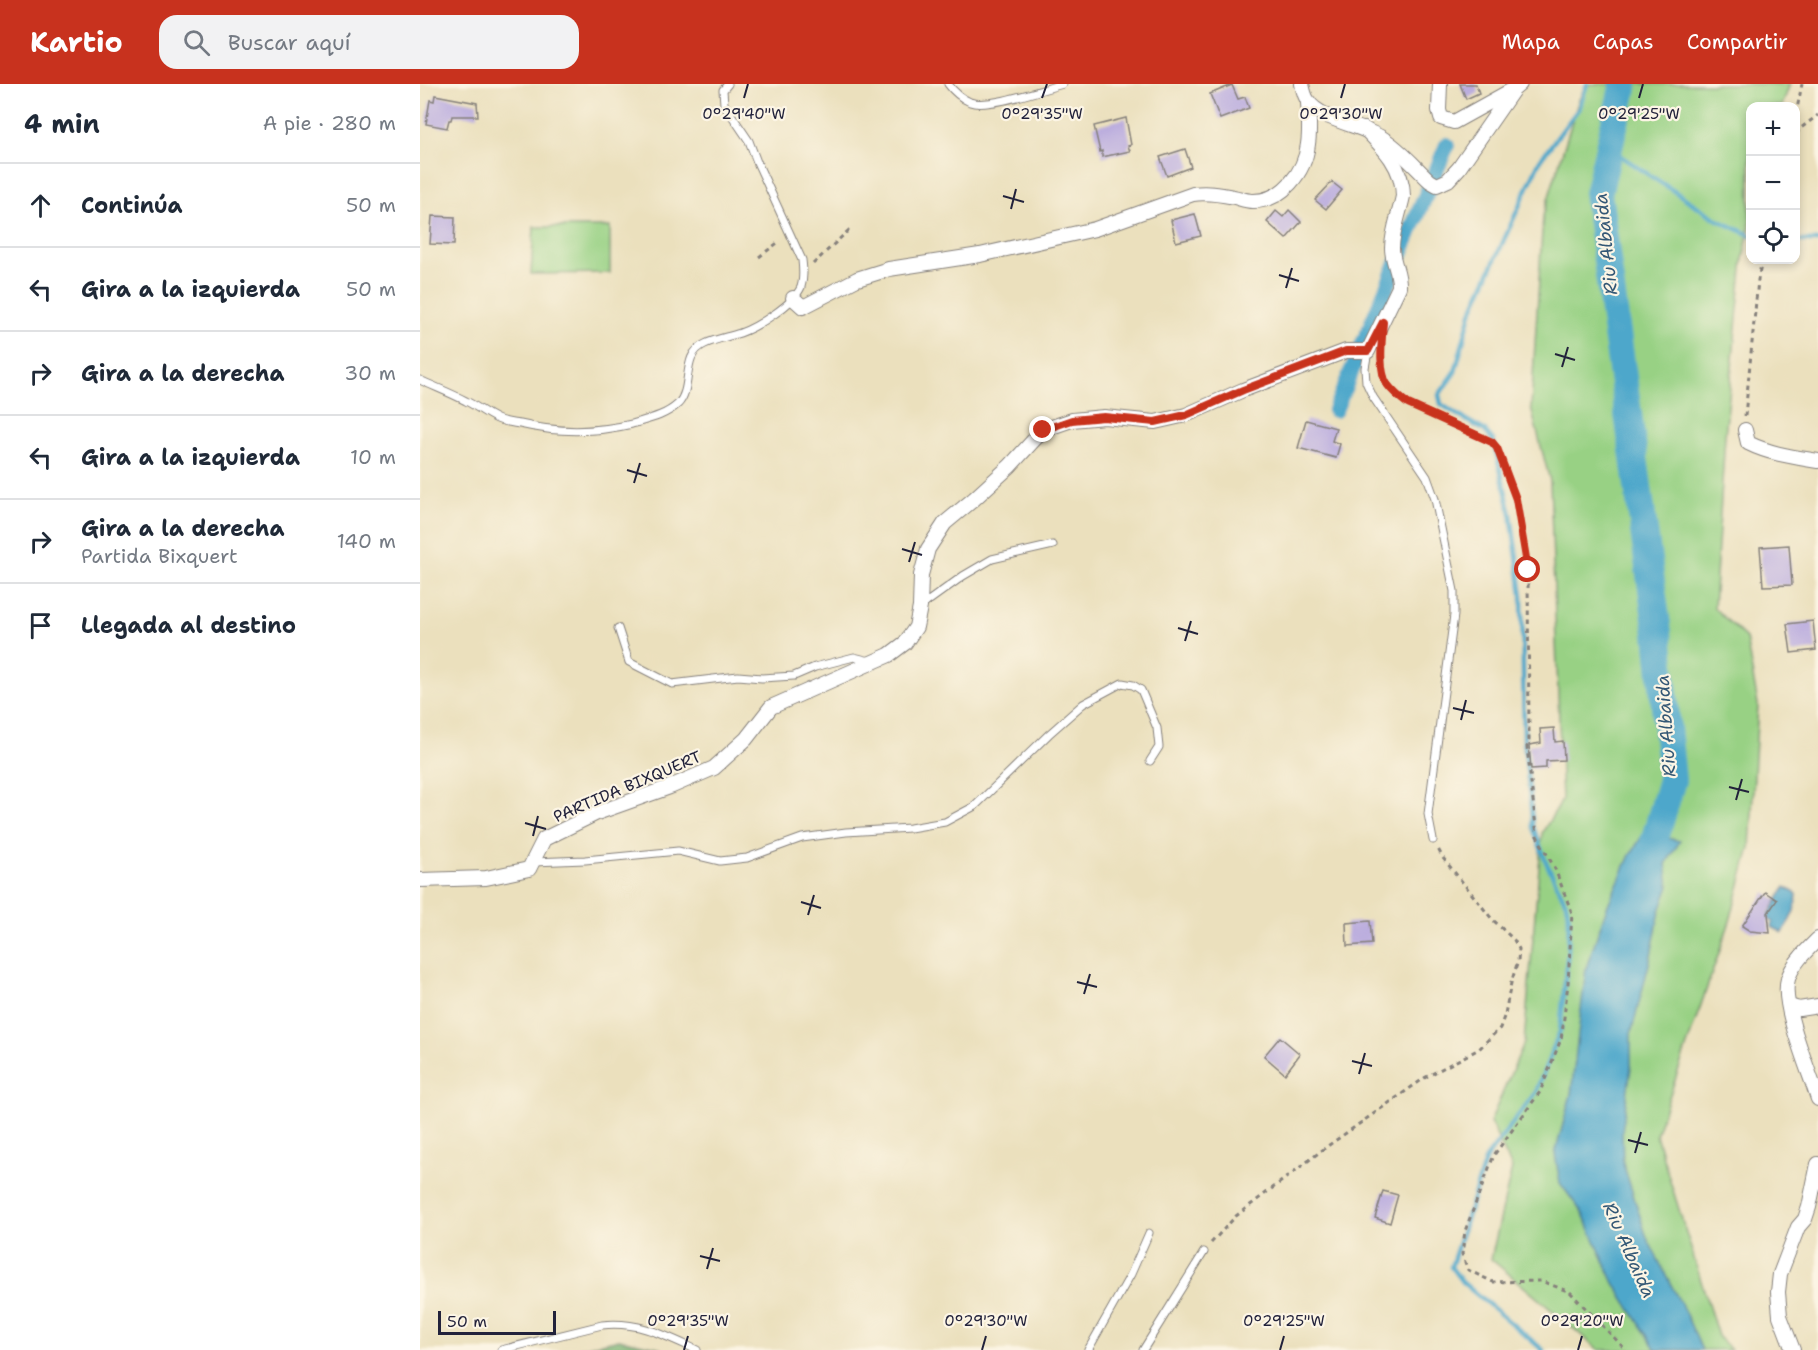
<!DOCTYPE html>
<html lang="es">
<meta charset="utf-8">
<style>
:root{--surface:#fff;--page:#f2f2f3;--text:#1f2937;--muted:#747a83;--line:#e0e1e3;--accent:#c8321e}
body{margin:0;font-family:"Shantell Sans",sans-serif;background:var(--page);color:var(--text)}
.controls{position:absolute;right:18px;top:18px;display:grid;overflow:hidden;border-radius:12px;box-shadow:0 3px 9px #0003}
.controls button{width:54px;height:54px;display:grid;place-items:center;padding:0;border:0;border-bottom:2px solid var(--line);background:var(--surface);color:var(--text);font:30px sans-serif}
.scale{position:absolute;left:18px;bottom:15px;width:118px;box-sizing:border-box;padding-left:6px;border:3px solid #22223b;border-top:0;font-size:16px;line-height:21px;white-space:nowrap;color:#22223b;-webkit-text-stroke:4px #fcf5e5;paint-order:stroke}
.stop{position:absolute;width:18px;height:18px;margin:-14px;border:4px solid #c8321e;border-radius:50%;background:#fff}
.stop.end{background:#c8321e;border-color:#fff;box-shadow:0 2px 6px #0008}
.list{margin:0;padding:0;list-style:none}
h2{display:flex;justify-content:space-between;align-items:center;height:78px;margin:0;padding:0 24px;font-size:26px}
h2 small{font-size:20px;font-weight:400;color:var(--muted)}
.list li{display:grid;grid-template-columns:39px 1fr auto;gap:18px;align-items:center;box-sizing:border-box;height:84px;padding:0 24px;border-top:2px solid var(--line)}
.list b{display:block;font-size:22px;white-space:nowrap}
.list p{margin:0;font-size:20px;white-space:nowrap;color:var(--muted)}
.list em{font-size:20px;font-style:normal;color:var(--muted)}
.icon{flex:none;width:33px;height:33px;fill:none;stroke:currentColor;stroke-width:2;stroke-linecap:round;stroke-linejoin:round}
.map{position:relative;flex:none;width:1398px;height:1266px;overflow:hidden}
header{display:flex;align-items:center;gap:36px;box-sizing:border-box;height:84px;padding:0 30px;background:var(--accent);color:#fff}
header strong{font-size:28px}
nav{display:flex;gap:33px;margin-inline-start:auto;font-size:21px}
.search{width:420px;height:54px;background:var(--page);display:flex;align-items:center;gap:15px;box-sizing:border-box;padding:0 21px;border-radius:18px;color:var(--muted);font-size:22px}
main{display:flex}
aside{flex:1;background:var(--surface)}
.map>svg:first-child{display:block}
.green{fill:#98d184;stroke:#5d7a60;stroke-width:1.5}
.forest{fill:#7ab372;stroke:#4e6a56;stroke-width:1.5}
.water{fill:#4da7cb;stroke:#386483;stroke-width:1.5}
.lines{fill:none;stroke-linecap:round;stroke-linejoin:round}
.stream{stroke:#4da7cb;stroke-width:4.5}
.canal{stroke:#4da7cb;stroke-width:16}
.river{stroke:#4da7cb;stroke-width:28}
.building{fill:#b9abde}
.service-casing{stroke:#86817c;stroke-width:9}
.minor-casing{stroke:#86817c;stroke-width:16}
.path{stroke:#86817c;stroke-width:3;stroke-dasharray:4.5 4.5;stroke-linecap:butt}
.service{stroke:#fff;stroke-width:7}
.minor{stroke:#fff;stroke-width:14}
.route{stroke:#c8321e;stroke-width:8}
.ticks{fill:none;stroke:#22223b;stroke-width:2}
.labels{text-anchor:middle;stroke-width:4.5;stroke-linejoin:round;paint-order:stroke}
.street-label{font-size:16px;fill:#22223b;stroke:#fcf5e5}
.water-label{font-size:18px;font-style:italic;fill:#335775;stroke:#fcf5e5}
.ticks-label{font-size:15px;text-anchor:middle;fill:#22223b;stroke:#fcf5e5;stroke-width:4.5;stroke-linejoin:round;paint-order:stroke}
</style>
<header>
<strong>Kartio</strong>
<div class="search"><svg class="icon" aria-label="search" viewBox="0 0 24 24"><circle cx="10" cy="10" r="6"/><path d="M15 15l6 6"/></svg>Buscar aquí</div>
<nav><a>Mapa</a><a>Capas</a><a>Compartir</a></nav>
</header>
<main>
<aside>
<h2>4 min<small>A pie · 280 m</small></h2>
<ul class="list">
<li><svg class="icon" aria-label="ahead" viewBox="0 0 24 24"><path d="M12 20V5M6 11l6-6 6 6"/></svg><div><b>Continúa</b></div><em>50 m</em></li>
<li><svg class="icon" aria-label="left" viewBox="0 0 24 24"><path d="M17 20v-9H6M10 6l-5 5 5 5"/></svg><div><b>Gira a la izquierda</b></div><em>50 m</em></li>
<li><svg class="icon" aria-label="right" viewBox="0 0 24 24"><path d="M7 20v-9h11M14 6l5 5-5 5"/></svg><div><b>Gira a la derecha</b></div><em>30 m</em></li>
<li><svg class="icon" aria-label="left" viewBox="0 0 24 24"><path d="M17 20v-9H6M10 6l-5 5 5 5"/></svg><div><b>Gira a la izquierda</b></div><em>10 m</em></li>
<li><svg class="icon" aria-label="right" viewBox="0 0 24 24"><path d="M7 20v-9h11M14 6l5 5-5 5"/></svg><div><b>Gira a la derecha</b><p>Partida Bixquert</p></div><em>140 m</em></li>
<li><svg class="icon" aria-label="arrive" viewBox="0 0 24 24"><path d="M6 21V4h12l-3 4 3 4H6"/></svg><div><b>Llegada al destino</b></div></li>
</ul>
</aside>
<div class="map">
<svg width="1398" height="1266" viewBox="0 0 1398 1266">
<rect width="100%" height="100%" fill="#fcf5e5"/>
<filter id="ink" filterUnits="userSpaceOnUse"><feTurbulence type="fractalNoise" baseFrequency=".0167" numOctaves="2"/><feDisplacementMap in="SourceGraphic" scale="12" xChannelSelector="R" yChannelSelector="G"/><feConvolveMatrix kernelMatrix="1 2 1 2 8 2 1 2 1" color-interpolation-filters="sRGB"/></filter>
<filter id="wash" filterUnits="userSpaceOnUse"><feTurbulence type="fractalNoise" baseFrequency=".008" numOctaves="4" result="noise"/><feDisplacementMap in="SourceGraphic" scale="24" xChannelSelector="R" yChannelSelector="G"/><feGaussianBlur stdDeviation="1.35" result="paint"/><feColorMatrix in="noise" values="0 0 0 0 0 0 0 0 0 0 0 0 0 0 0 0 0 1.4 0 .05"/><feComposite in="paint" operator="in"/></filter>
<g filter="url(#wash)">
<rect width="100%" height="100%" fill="#ebe0bd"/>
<g class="green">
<path d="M1166,0H1370L1362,22H1330V142L1323,175L1305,352L1294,524L1326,554L1338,620L1330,764L1310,837L1236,1051L1298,1252L1311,1266H1179L1071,1175L1092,1084L1070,1038L1104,959L1122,749L1142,716L1130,397L1111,324L1123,132L1158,18Z"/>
<path d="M114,143H190V189L111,190Z"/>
</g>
<path class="forest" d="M199,1255L237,1263L242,1266H153Z"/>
<g class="water">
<path d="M1224,749L1260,757L1246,780L1249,802L1240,827L1230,876L1211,950V983L1202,1047L1203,1079L1227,1154L1263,1224L1282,1266H1236L1194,1199L1163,1130L1140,1099L1135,1070L1151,1010L1166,884L1187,823L1210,771Z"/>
<path d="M1365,803L1377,810C1377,826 1370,835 1363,849L1352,843L1353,838L1347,834Z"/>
</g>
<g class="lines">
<g class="stream">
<path d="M1188,64L1298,136L1330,151"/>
<path d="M1376,157H1398"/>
<path d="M1123,1266L1042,1198L1031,1183L1066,1074L1116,1008L1140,947L1148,866L1149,834L1146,819L1126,778L1113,743L1104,658L1102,511L1091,430L1073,356L1064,346L1039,332L1021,320L1019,311L1035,288L1051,229L1120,76L1159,24L1167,0"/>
</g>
<path class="canal" d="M915,326L1027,61"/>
<path class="river" d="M1204,0L1178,110L1238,549L1252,696L1225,789"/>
</g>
<g id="blocks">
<g class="building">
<path d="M1040,0H1056L1059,9L1046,15Z"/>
<path d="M812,1L818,15L825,13L829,24L800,35L790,10Z"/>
<path d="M15,11L57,19L58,32H32L31,36H29L27,44L6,40L10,16L14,17Z"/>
<path d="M706,34L711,61L708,62L710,67L682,73V67L680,68L674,42Z"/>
<path d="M765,65L771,83L747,92L740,73Z"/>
<path d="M912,98L922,106L906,125L895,116Z"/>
<path d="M869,126L881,138L866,155L847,138L856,127L863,133Z"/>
<path d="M775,130L781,152L756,158L751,136Z"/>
<path d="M12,132L35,133L34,161L10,160Z"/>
<path d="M886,336L916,344L912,357L920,360L916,374L878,364Z"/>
<path d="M1369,461L1372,501L1343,502L1340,463Z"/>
<path d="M1393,537L1396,566L1371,569L1367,540Z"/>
<path d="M1134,644L1135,658L1143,657L1144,676L1126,677V684L1111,685L1109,661L1121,659L1120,645Z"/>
<path d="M1345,808L1357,816L1348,829L1350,849L1330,847L1322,842Z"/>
<path d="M950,837L952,860L927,862L926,839Z"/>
<path d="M860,953L880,970L865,990L844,972Z"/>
<path d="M963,1107L978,1111L970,1139L955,1134Z"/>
</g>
</g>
</g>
<g filter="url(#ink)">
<use href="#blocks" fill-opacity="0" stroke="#86817c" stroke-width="1.5"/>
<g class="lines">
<g class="service-casing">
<g id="service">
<path d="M528,0C534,8 541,14 550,18C568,25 623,5 643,0"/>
<path d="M948,267L945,284L946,298L953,313L1007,393L1015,415L1034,507V531L1008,730L1013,756"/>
<path d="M0,296C15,303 31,309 46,317C56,322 66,330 77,335C84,338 92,339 100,340C138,349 174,349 212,340C229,335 245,332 258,320C274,303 260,271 285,260C296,255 308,253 320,249C337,243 374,220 381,203C384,194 383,185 382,176L337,78L329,57L304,20L303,6L308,0"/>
<path d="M500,523L543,492L572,475L633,461"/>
<path d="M198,544L209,578L252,600L318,592L342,594L374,592L395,583L434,573L450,577"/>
<path d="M113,778L165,776L258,767L300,777L327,774L382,754L426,748L490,744L525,738L555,722L629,650L663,620L702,599L713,601L721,606L737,644L739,663L730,677"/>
<path d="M81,1266L182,1241C218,1237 244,1251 277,1266"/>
<path d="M668,1266L711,1190L729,1149"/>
<path d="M723,1266L784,1168"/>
</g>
</g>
<g class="minor-casing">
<g id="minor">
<path d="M882,0C883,5 885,13 888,17C898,35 943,42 962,54C980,65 995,83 1010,97L1017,101L1028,96L1039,84L1093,6L1100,0"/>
<path d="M1020,0L1019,26L1021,34L1034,38L1090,7"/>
<path d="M373,214L383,223L437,195L469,185L560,171L675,145L773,110C787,108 799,110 814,113C819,114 826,117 832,117C862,118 885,88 888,60C890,47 889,32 888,19"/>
<path d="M1325,346L1328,359C1350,370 1374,373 1398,377"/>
<path d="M0,796L66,794L109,785L124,755L177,729L250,703L294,684L326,655L351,623L469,571L485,559L496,543L500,523L501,491L508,465L525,439L554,415L590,382L623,346L652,336L684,333L735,338L766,331L823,306L926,267H948L979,203C980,189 972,178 972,164C972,147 980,128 983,112C983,83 964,64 945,45"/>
<path d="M1398,855C1387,866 1372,880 1368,895C1360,920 1390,989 1398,1015"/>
<path d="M1369,922L1379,925L1398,922"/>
<path d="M1373,1266L1360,1232L1358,1208L1360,1190L1378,1143L1385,1135L1389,1123L1398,1080"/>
</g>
</g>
<g class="path">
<path d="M1376,30L1382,0"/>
<path d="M1376,50L1381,44L1398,31"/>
<path d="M339,173L360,157"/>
<path d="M393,180L430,145"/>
<path d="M962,272C962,296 969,305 988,319L1072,358L1077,364L1096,415L1108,486L1109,656L1107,663L1117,752L1135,785L1152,829L1148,899L1143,942L1141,955L1120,1008L1074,1071L1045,1147L1042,1170L1048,1186L1073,1198L1121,1197L1150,1208L1206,1266"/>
<path d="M1325,332L1338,196L1342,176"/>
<path d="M791,1159L816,1132L909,1061L1006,993L1059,965L1080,944L1085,930L1091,899L1098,877L1099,865L1094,856L1072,835L1023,774L1018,765"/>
</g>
<use href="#service" class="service"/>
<use href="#minor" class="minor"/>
</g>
</g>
<g class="lines" filter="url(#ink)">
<path class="route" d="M623,346L652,336L684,333L735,338L766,331L823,306L926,267H948L963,238C962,254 958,286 967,300C973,308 980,314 988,320L1072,358L1077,364L1096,415L1108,486"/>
</g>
<path class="ticks" d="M324,14L328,0M622,14L627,0M921,14L925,0M1219,14L1223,0M583,112L604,118M591,125L596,105M859,191L879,197M866,204L872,184M1135,270L1155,276M1142,283L1148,263M207,386L227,392M214,399L220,379M482,465L502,471M489,478L495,458M758,544L778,550M765,557L771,537M1033,624L1054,629M1041,636L1046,616M1309,703L1329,708M1316,716L1322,695M105,739L126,745M113,752L118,732M381,818L401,824M388,831L394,811M657,898L677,903M664,910L670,890M932,977L952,982M939,990L945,969M1208,1056L1228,1061M1215,1069L1221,1048M280,1172L300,1177M287,1185L293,1164M264,1266L268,1252M562,1266L566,1252M860,1266L864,1252M1158,1266L1162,1252"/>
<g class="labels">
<g class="street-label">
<text transform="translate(207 702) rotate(-23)" y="6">PARTIDA BIXQUERT</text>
</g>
<g class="water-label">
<text transform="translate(1186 160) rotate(-96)" y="6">Riu Albaida</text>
<text transform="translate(1246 642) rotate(-94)" y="6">Riu Albaida</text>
<text transform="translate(1209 1166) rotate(66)" y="6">Riu Albaida</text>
</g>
</g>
<g class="ticks-label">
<text x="324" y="35">0°29'40"W</text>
<text x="622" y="35">0°29'35"W</text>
<text x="921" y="35">0°29'30"W</text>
<text x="1219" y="35">0°29'25"W</text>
<text x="268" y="1242">0°29'35"W</text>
<text x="566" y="1242">0°29'30"W</text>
<text x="864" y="1242">0°29'25"W</text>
<text x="1162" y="1242">0°29'20"W</text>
</g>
</svg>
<div class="controls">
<button>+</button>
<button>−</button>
<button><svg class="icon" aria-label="locate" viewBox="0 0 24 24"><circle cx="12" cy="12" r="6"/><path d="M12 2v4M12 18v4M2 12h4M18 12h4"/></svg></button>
</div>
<div class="scale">50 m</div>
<div class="stop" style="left:1108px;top:486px"></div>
<div class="stop end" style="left:623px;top:346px"></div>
</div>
</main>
